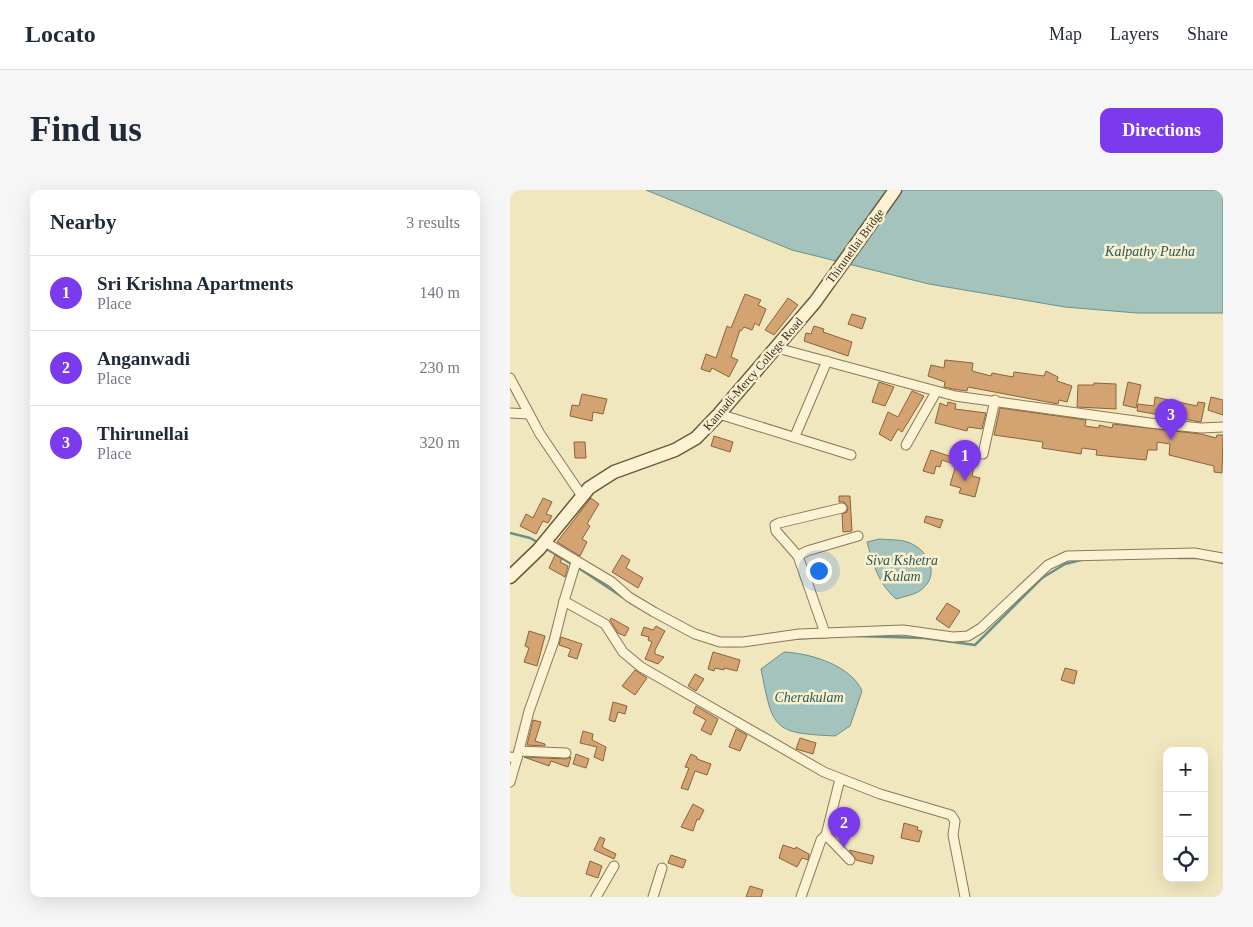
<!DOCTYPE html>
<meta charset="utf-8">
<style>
:root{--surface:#fff;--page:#f6f6f7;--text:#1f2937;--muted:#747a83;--line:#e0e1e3;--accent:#7c3aed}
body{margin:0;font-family:Georgia,serif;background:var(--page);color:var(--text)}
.controls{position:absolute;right:15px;bottom:15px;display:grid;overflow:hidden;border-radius:10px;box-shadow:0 5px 20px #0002}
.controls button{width:45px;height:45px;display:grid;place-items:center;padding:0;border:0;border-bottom:1px solid var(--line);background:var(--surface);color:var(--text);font:25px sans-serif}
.you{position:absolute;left:308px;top:380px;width:18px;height:18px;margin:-12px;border:4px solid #fff;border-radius:50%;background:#1a73e8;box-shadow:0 0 0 8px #1a73e833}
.badge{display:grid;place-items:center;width:32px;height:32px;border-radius:50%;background:var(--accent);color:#fff;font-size:16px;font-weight:700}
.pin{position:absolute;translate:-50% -41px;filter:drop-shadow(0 1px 2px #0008)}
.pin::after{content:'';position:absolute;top:26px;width:18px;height:15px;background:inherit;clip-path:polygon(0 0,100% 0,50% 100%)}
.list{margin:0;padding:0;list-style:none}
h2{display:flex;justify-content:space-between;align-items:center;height:65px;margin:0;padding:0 20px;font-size:21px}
h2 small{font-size:16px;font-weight:400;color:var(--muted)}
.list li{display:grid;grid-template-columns:32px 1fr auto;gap:15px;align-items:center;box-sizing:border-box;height:75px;padding:0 20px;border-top:1px solid var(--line)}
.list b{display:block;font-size:19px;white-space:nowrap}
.list p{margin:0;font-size:16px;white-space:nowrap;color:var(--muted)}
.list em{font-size:16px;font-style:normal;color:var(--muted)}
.icon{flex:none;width:28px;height:28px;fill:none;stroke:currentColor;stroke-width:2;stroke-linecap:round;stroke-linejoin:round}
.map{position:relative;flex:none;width:713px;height:707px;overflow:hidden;border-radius:10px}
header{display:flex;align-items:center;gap:30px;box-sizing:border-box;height:70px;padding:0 25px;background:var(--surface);border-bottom:1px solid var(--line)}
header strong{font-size:24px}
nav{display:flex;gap:28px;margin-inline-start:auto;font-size:18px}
.intro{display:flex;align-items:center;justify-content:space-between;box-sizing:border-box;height:120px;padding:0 30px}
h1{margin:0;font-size:35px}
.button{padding:12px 22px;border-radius:10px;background:var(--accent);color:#fff;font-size:18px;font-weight:700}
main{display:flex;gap:30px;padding:0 30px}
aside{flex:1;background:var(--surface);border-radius:10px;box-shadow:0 5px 20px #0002}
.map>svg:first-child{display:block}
.water{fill:#a3c3bc;stroke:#69918b}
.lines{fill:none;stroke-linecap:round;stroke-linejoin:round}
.stream{stroke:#69918b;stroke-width:2.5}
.building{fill:#d3a372;stroke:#8d623a}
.street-casing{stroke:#8c7756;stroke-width:11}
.secondary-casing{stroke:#6d5839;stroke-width:15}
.street{stroke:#fbf3d3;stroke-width:9}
.secondary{stroke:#fbf3d3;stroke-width:12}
.labels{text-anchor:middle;stroke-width:5;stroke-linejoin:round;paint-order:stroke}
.street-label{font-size:12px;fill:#3a2d1c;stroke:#f8f0cf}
.water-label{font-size:14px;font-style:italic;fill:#29595b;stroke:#f8f0cf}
</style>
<header>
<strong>Locato</strong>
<nav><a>Map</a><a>Layers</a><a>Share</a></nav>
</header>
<div class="intro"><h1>Find us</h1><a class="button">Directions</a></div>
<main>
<aside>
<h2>Nearby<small>3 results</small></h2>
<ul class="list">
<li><span class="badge">1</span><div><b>Sri Krishna Apartments</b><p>Place</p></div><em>140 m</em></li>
<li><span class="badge">2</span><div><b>Anganwadi</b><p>Place</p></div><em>230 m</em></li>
<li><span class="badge">3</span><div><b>Thirunellai</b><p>Place</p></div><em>320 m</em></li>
</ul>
</aside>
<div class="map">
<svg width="713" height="707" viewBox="0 0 713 707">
<rect width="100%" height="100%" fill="#f1e7bf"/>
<g class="water">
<path d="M136,0H713V123H627L555,117L419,94L282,60Z"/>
<path d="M369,349C379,350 391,349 400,353C421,362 431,388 408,402C402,405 393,407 386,409C368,393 363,374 357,352Z"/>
<path d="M274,462C299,463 341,475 352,501L340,536L325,546C263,543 263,540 251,479Z"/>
</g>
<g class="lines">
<g class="stream">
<path d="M0,343L20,348L29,353"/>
<path d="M35,358L63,375"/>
<path d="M668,368H690L713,373"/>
<path d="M67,377L129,418"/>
<path d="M346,446L414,448L465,455L532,388L555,374L575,369"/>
<path d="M281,449L333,446"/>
<path d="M216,456H228"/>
</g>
</g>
<g class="building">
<path d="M235,104L251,110L248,115L256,119L249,136L245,133L242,140L234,137L231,141L230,140L221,167L228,170L219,187L202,178L200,182L191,179L196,164L206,168L217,136L221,138Z"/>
<path d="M278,108L288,115L264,145L255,140Z"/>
<path d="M342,124L356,128L352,139L338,134Z"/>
<path d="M304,136L314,139L313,142L342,152L338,166L294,151L296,143L301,144Z"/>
<path d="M435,170L463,173L462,181L481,186L482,183L503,187L504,182L534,186L536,181L548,187L547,191L562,196L557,212L549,210L548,214L458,197L457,201L443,199L434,197L435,192L418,186L421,175L434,178Z"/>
<path d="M369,192L384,197L375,216L362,212Z"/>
<path d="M618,192L631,195L626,218L613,215Z"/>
<path d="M584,193L606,194V219L567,217L568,195H584Z"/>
<path d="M402,201L414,206L392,242L388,239L381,251L369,244L378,222L388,227Z"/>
<path d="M72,204L97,209L93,224L83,222L82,231L60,226L62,215L69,216Z"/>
<path d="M645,207L687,216L688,212L695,213L691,232L627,221L628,214L644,216Z"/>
<path d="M701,207L713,210V225L698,220Z"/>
<path d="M438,212L446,214L445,219L476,223L472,239L458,237L457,241L425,233L430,213L437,216Z"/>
<path d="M490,218L576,230L575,236L589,238V235L602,238L603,234L691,244L706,248L707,245H713L712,283L704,282V276L659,265L660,254L647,252V260H638L636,270L586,265L587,260L572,258L571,264L532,258L533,252L484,245Z"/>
<path d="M204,246L223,252L220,262L201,256Z"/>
<path d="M64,252H75L76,268H65Z"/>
<path d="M455,258L467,262L462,286L470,288L465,307L449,303L451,298L440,295L446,275L432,270L430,277L426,276L424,284L413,281L421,260L451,270Z"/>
<path d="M329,306H340L342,341L333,342L332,324L337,322L338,317L334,312H329Z"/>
<path d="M33,308L42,312L36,324L42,326L38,333L33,331L26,344L10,336L16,324L23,328Z"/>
<path d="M81,308L89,314L77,334L80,336L72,349L77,352L70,366L47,352Z"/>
<path d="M416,326L433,330L430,338L414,332Z"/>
<path d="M45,365L52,369L50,372L58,376L55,387L39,378Z"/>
<path d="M112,365L120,370L116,378L133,388L128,398L102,382Z"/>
<path d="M437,413L450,421L439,438L426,429Z"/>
<path d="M101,428L119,438L115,446L108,443L100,430Z"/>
<path d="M146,436L155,441L145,460V464L154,467L148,474L135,469L142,452L138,450L139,447L131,445L134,437L143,440Z"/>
<path d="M19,441L35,446L27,476L14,472L19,458L15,456Z"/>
<path d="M51,447L72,454L67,469L58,466L61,459L49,455Z"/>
<path d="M203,462L230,470L227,481L214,478V480L205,478L204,481L198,479Z"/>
<path d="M555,478L567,481L564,494L551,490Z"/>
<path d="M125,480L137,488L125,505L112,496Z"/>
<path d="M185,484L194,489L186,501L178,496Z"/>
<path d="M103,512L117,516L115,524L108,522L105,532L99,530Z"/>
<path d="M186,516L208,529L201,545L191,540L196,530L183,523Z"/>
<path d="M23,530L31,532L25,551L35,554V556L17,555Z"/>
<path d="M226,539L237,545L230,561L219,557Z"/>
<path d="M73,541L83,544L82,550L96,557L93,571L84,567L87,557L70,553Z"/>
<path d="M290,548L306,553L303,564L286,559Z"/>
<path d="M66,564L79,569L76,578L63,574Z"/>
<path d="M181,564L187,567V569L201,574L197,585L185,581L178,600L171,598L179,578L175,577Z"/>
<path d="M14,567L56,569L61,567L58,577L41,571L39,576Z"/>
<path d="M183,614L194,620L189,630L187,629L183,641L171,637Z"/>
<path d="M394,633L408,637L407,640L412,641L409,652L391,648Z"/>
<path d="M90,647L95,649L92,657L106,664L104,669L84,660Z"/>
<path d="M273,655L285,659L286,657L299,664L298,670L292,668L287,677L269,668Z"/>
<path d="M339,660L364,666L362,674L346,670Z"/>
<path d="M161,665L176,670L173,678L158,673Z"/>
<path d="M80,671L92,676L88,688L76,684Z"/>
<path d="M240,696L253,700L251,707H236Z"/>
</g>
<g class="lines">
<g class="street-casing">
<g id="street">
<path d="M267,158L445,206L640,233L691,238L713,237"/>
<path d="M0,188L30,244L72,306"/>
<path d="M0,223L19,224"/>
<path d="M209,224L341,265"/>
<path d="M285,246L317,171"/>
<path d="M396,255L426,202"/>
<path d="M473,264L485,210"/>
<path d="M35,352L102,392L119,407L144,422L185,444L210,452H233L289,444L393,440L443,447L458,446L471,438L538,375L557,366L684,363L713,368"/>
<path d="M288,366L266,341L265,335L269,333L332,318"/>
<path d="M66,372L54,411L95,434L113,462L131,477L314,582L370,604L441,625L445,631L443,645L455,707"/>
<path d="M315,443L288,366L297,361L348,346"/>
<path d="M9,561L56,563"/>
<path d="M0,567L7,568L19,521L44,451L54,411"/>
<path d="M0,592L7,568"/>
<path d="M316,645L340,670"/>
<path d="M86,707L104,676"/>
<path d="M143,707L152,678"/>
<path d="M291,707L311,650L316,645L330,589"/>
</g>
</g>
<g class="secondary-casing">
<path id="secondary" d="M0,387L29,359L79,298L104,282L165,260L186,248L209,224L305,112L385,0"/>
</g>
<use href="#street" class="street"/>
<use href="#secondary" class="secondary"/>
</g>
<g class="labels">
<g class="street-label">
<text transform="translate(345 56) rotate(-54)" y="4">Thirunellai Bridge</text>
<text transform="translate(243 184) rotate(-49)" y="4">Kannadi-Mercy College Road</text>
</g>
<g class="water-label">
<text x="640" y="66">Kalpathy Puzha</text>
<text x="392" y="375">Siva Kshetra<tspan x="392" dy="16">Kulam</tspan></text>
<text x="299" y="512">Cherakulam</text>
</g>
</g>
</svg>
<div class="controls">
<button>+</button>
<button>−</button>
<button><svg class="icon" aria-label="locate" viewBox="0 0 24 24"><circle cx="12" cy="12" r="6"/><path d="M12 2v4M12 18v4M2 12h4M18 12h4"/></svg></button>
</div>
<div class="you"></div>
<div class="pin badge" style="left:455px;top:291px">1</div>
<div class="pin badge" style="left:334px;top:658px">2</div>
<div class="pin badge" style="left:661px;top:250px">3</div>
</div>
</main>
